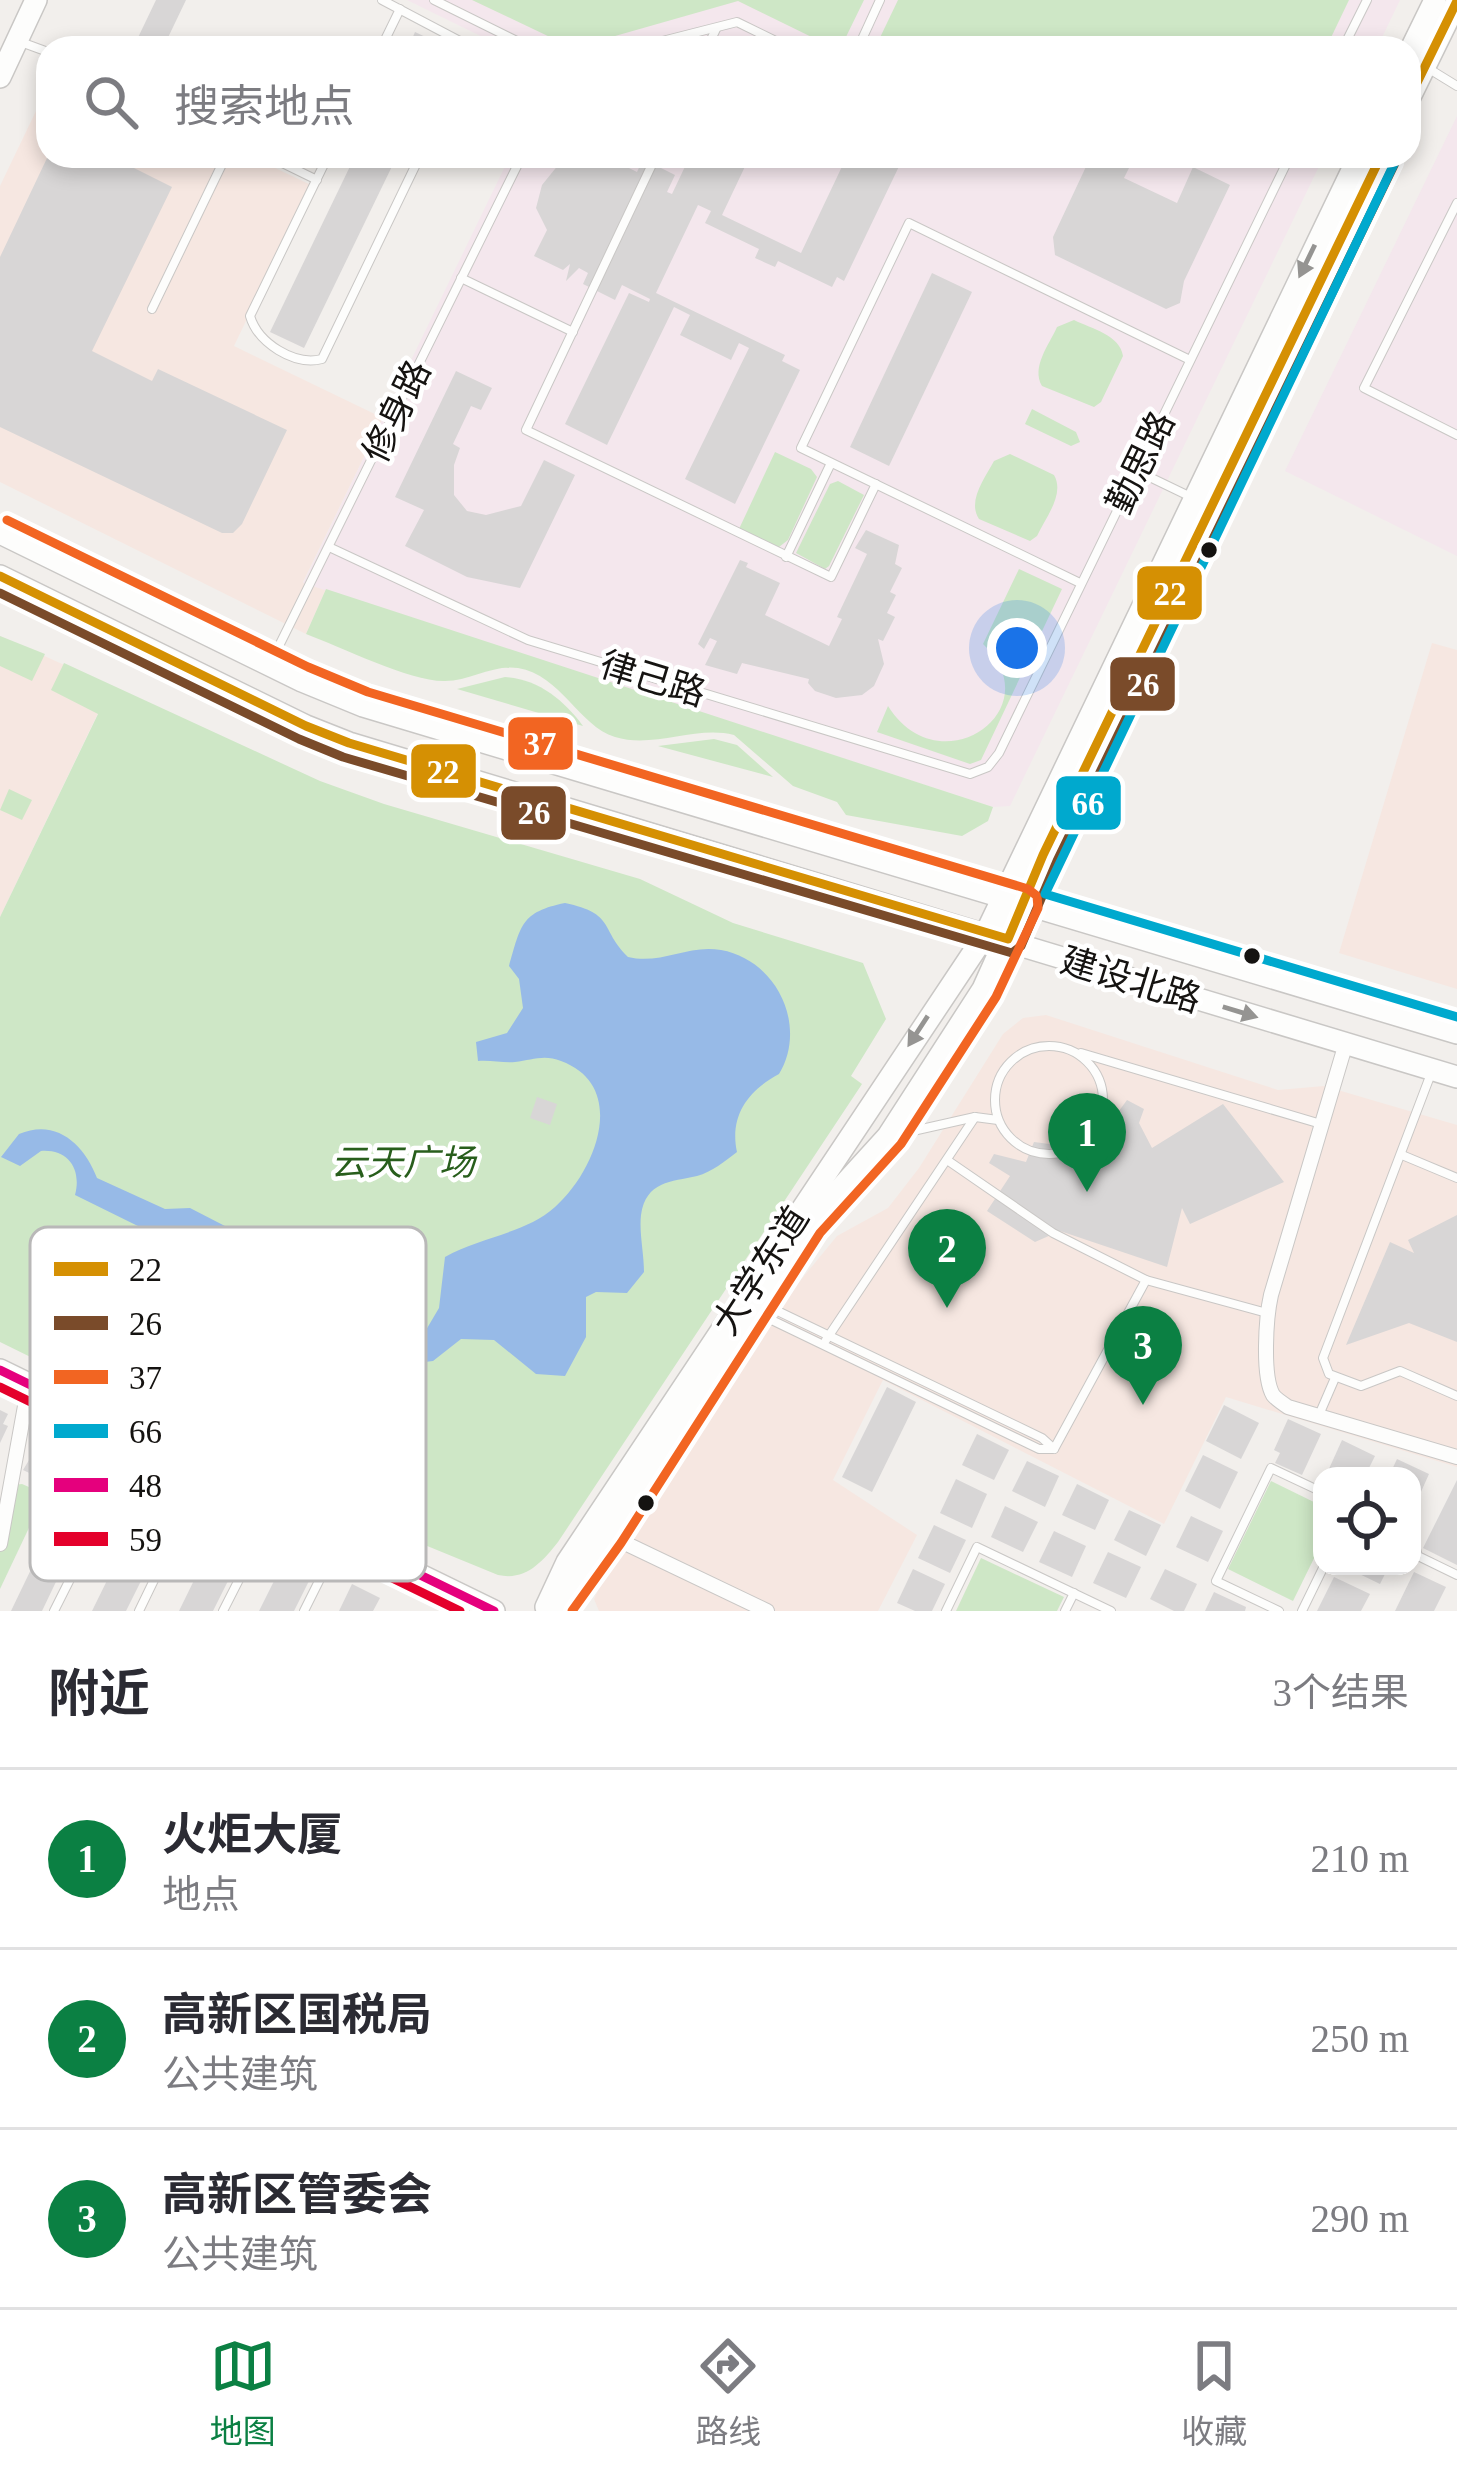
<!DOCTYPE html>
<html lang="zh">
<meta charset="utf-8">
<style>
:root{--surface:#fff;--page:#f2f2f3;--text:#2b2b33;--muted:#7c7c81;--line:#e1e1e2;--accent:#0b8043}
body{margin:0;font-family:"Times New Roman","Noto Sans SC",serif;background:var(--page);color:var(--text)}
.controls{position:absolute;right:36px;bottom:36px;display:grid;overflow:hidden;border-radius:24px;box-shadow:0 6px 18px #0003}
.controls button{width:108px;height:108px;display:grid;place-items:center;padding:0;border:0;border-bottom:3px solid var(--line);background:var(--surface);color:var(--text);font:60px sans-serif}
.you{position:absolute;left:1017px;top:648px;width:42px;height:42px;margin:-30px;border:9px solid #fff;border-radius:50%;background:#1a73e8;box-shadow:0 0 0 18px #1a73e833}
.badge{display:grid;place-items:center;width:78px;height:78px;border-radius:50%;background:var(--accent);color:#fff;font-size:39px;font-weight:700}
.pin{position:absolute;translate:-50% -99px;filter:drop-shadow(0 3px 6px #0008)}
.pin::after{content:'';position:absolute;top:63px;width:42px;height:36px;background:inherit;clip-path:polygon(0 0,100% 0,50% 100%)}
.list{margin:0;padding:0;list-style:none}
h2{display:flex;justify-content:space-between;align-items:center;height:156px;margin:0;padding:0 48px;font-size:51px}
h2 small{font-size:39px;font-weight:400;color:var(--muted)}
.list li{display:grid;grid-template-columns:78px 1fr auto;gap:36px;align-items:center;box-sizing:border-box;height:180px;padding:0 48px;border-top:3px solid var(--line)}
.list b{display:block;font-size:45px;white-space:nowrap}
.list p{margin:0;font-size:39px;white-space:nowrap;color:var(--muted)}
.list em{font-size:39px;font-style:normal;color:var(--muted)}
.icon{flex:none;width:66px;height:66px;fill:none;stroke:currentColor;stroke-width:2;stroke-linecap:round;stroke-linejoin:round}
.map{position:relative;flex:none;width:1457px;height:1611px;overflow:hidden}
.search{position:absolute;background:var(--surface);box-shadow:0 6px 18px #0003;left:36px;right:36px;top:36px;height:132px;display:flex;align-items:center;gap:30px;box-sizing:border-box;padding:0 42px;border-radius:36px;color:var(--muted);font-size:45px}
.sheet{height:696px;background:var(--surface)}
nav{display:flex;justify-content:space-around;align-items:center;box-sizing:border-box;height:168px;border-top:3px solid var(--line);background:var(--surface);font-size:33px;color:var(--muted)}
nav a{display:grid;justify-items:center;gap:6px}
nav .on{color:var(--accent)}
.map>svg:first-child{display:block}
.commercial{fill:#f6e7e1}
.education{fill:#f4e7ed}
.green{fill:#cee7c6}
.water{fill:#97bae7}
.building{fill:#d8d6d6}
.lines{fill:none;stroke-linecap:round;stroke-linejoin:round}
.lane-casing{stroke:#c9c7c5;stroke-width:10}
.street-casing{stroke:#c9c7c5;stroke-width:16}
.secondary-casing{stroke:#c9c7c5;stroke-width:24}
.primary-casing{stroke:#c9c7c5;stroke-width:24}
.lane{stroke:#fdfdfc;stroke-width:8}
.street{stroke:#fdfdfc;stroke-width:14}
.secondary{stroke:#fdfdfc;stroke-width:21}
.primary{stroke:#fdfdfc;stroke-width:21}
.bus-1-casing{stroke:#fff;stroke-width:18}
.bus-2-casing{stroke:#fff;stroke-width:18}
.bus-3-casing{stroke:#fff;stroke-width:18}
.bus-4-casing{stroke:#fff;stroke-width:18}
.bus-5-casing{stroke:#fff;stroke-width:18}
.bus-6-casing{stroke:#fff;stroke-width:18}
.bus-1{stroke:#d59003;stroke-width:9}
.bus-2{stroke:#7a4b2a;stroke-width:9}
.bus-3{stroke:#f26522;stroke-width:9}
.bus-4{stroke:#00a9ce;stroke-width:9}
.bus-5{stroke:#e5007d;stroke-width:9}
.bus-6{stroke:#e4002b;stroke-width:9}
.oneway{fill:#959492}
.bus-dot{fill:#151311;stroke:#fff;stroke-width:4.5}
.labels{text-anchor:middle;stroke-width:9;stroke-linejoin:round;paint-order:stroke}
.street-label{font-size:36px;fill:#151311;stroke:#fff}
.park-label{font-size:36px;font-style:italic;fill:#285e1c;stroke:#fff}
.key{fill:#fff;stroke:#b9b8b8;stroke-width:3}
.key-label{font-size:33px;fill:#151311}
.line-badge{stroke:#fff;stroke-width:4.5}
.badge-label{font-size:33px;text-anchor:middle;font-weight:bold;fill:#fff}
</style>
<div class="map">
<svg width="1457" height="1611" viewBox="0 0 1457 1611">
<rect width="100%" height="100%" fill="#f2efec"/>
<g class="commercial">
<path d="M48,86V156H250L311,185L234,346L383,418L303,582L326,589L306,634L0,482V186Z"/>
<path d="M0,636L111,686L0,917Z"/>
<path d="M1432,643L1457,650V989L1339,953Z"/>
<path d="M1046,1015L1278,1090L1324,1086L1457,1125V1467L1226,1397L1164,1524L883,1380L833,1480L917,1535L878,1611H772L629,1539L768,1320L837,1236L888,1208L919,1168L1003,1034L1023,1018Z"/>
<path d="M620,1546L753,1611H599L594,1599Z"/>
</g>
<g class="education">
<path d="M407,0H1400L1377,48H505Z"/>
<path d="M1457,116V556L1285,471Z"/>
<path d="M510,156H1324L1010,806L993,807L303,583Z"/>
</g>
<g class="green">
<path d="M472,0H864L844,41L832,47L738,1L573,48Z"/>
<path d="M898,0H1349L1326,48H875Z"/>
<path d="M1074,320C1092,329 1120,335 1123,356L1101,402L1094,407L1042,386C1031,367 1049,345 1057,327Z"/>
<path d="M1032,409L1076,432L1080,442L1071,446L1025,424Z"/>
<path d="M775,452L811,469L817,477L788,540L779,547L739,529Z"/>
<path d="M1010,454L1054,475C1065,494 1046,517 1037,536L1030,541L979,519C967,501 985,478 994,461Z"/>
<path d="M838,481L864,495L829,566L825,569L796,553L830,484Z"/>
<path d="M1019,569L1062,589L981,760L970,764L877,732L888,706C939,788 1053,710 983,644Z"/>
<path d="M326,589L993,807L988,821L962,836L846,815L837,802L793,786L734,735C696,725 654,749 615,737C579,726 561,675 518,668C493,664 470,681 445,681C411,682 341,647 306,634Z"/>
<path d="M0,636L45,654L32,681L0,666Z"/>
<path d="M64,663L320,781L384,804L640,879L733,923L863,963L886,1019L851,1076L862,1084L558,1542C542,1562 526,1581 498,1575L354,1516L0,1342V917L98,714L51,690Z"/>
<path d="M505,677C538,679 564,700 583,726L457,689Z"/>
<path d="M714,739L737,745L773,777L658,746Z"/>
<path d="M9,789L32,800L22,820L0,810Z"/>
<path d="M1271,1481L1322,1506V1542L1293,1601L1228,1569Z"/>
<path d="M22,1484L45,1494L0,1589V1547L13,1485Z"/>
<path d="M981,1558L1064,1597L1057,1611H956Z"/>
</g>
<path class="water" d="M565,903C616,914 599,928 628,957C661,965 688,944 721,950C777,960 808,1026 779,1074C749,1090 729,1115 737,1152C725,1161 712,1172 697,1176C671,1182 646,1181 641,1215C639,1233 644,1253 644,1272L627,1293L596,1292L586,1297V1337L565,1376L536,1374L494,1340L461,1339L433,1361L400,1365L360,1356L299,1309L265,1299L151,1245L146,1230L75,1195C82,1169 68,1149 41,1151L20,1166L1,1157L19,1134C56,1118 84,1144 97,1178L165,1209L190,1208L287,1258L294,1278C302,1283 311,1290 320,1293C336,1298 354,1294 369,1301C396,1314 389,1338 426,1330L439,1308L445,1257C479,1237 525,1234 555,1207C596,1171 629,1086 561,1061C544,1054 532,1060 515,1062C503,1063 491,1060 478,1061L476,1042L507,1033L523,1008L519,979L509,966C521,925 521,912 565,903Z"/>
<g class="building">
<path d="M156,0H186L163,48H133Z"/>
<path d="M415,32L449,48H408Z"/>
<path d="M48,156H110L172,187L92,351L152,381L158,369L287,430L242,524L233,533H222L0,427V257Z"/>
<path d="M355,156H397L304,348L270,332Z"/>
<path d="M583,156H616L618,161L620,156H630L625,166L637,172L643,159L675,175L667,192L672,194L690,156H750L722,215L801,253L847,156H904L844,281L837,277L832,287L778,261L775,267L755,258L759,249L705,223L711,211L698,205L656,293L785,355L782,361L800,370L735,504L685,479L749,348L739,343L731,360L680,335L690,315L674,307L607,445L565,424L629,293L649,302L650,299L622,285L615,300L583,284L588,273L579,268L566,281L570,264L563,270L534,256L547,230L536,208L542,185L559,164H579Z"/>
<path d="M1091,156H1135L1124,178L1177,203L1193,167L1230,185L1184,281L1180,303L1166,309L1055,255L1053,237Z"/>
<path d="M932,273L972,292L889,466L850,447Z"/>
<path d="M456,371L492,388L481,410L471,406L453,444L460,448L454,465V495L467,511L486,515L521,506L544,460L575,475L520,588L467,577L405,546L424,510L395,497Z"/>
<path d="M866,530L899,545L895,564L902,568L890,592L896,595L887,613L895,617L883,641L878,639L884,664L874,686L862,695L836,698L815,691L808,683L809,679L742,663L737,674L705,665L717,641L710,638L704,649L698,644L740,560L748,563L746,567L780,583L765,615L829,646L842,619L837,617L867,554L855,548Z"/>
<path d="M537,1097L557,1104L550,1125L530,1118Z"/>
<path d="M1127,1100L1144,1109L1139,1123L1152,1148L1223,1104L1284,1182L1190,1224L1182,1208L1167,1267L1060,1231L1035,1242L987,1211L1010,1176L989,1163L994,1154L1026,1162L1034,1142L1057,1145L1072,1141L1085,1132L1099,1107L1119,1111Z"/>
<path d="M1457,1215V1342L1409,1323L1346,1345L1390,1242L1414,1253L1408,1240Z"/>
<path d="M887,1387L916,1402L872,1492L842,1477Z"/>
<path d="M1224,1405L1259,1423L1241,1459L1206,1441Z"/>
<path d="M0,1410L8,1414L3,1424L8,1426L0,1443Z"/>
<path d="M1288,1419L1321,1434L1302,1475L1275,1463L1280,1453L1274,1450Z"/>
<path d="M46,1432L72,1445L67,1454L61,1451L46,1481L23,1470Z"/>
<path d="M977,1434L1009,1450L994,1480L962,1465Z"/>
<path d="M1342,1440L1375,1456L1365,1476H1333L1328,1471Z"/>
<path d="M87,1453L112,1465L42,1611H11Z"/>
<path d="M1203,1455L1238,1472L1220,1509L1185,1491Z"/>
<path d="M1397,1459L1429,1474L1412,1512V1476H1389Z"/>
<path d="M1027,1461L1059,1476L1045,1507L1012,1491Z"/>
<path d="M956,1479L987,1494L972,1528L940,1513Z"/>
<path d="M1457,1480V1565L1423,1548Z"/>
<path d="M1077,1484L1109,1500L1095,1530L1062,1515Z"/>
<path d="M154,1485L182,1499L126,1611H92Z"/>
<path d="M1005,1506L1038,1522L1023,1552L991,1537Z"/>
<path d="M1129,1510L1161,1525L1146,1556L1114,1540Z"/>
<path d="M1191,1516L1223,1531L1208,1562L1176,1547Z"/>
<path d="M224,1519L252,1533L213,1611H179Z"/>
<path d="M934,1525L966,1540L950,1573L918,1558Z"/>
<path d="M1054,1531L1086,1546L1072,1577L1039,1562Z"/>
<path d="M1108,1552L1141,1567L1126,1598L1093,1583Z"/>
<path d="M288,1553L316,1567L294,1611H259Z"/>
<path d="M1343,1566H1389L1380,1584Z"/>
<path d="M913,1569L945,1584L932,1611H915L897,1603Z"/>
<path d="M1165,1569L1197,1584L1184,1611H1174L1150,1599Z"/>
<path d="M1414,1572L1446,1587L1434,1611H1395Z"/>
<path d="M1334,1577L1370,1594L1361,1611H1317Z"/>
<path d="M352,1584L380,1598L373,1611H339Z"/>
<path d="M1214,1592L1246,1607L1245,1611H1205Z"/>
</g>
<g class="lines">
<g class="lane-casing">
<g id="lane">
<path d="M382,0L473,48"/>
<path d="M434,0L531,48"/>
<path d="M18,41L48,52"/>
<path d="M381,48L400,9"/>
<path d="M635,48L737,22L790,48"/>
<path d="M707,48L716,29"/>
<path d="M858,48L880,0"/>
<path d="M1343,48L1367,0"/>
<path d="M1426,67L1457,86"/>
<path d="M268,156L317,180"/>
<path d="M328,156L250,316C258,343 294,366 322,359L420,156"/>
<path d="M656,156L526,430L831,577L876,484"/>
<path d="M1457,203L1364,388L1457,435"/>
<path d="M461,278L573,332"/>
<path d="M152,309L226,156"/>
<path d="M1135,470L1191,497"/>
<path d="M329,547L528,640L970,774L988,767L999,753L1290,156"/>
<path d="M786,557L831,463"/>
<path d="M1080,583L801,448L909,223L1190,360"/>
<path d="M272,660L522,156"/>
<circle cx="1049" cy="1100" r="54"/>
<path d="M1081,1053L1321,1124"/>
<path d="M1432,1071L1323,1358L1329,1374L1361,1386L1400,1371L1457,1396"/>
<path d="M895,1135L975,1117L998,1120"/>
<path d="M1402,1155L1457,1178"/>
<path d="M947,1160L1053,1233L1146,1280L1267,1313"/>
<path d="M761,1303L1042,1438L1053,1448"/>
<path d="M757,1313L1039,1449H1054"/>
<path d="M826,1340L975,1117"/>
<path d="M1319,1415L1335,1378"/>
<path d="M1054,1449L1146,1280"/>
<path d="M1412,1535L1418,1556L1457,1575"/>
<path d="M54,1611L115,1490"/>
<path d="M139,1611L185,1516"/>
<path d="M223,1611L253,1552"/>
<path d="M304,1611L321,1577"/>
<path d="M946,1611L977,1547L1111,1611"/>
<path d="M1065,1611L1074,1593"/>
<path d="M1279,1611L1216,1581L1271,1468L1322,1492"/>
<path d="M1302,1611L1324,1566"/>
</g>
</g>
<g class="street-casing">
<g id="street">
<path d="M1346,1043L1271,1295C1266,1317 1262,1376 1273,1395C1275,1398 1285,1405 1288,1407L1457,1457"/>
<path d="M608,1535L767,1611"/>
<path d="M0,1544L29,1384"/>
</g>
</g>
<g class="secondary-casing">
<g id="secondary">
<path d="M1409,53L1435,0"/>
<path d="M0,77L36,0"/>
<path d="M1409,99L1457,1"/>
<path d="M0,1370L494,1611"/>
<path d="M546,1607L567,1562L985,935L1359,156"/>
<path d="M553,1611L608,1535L808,1224L888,1136L983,989L1043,855L1381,156"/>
</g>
</g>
<g class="primary-casing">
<g id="primary">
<path d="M0,533L302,681L363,706L1457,1033"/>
<path d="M0,576L306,726L349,743L1457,1077"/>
</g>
</g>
<use href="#lane" class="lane"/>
<use href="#street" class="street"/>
<use href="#secondary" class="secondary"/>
<use href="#primary" class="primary"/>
<g class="bus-1-casing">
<g id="bus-1">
<path d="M1409,99L1457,1"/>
<path d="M0,576L306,726L349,743L1008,939L1043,855L1381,156"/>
</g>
</g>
<g class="bus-2-casing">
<path id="bus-2" d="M0,593L299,739L343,757L1012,953L1021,946L1057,861L1395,163"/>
</g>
<g class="bus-3-casing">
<path id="bus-3" d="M7,520L308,667L368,692L1028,889L1037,896L1038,908L996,997L901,1144L820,1233L621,1543L572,1611"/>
</g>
<g class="bus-4-casing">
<path id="bus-4" d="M1395,162L1045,894L1457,1017"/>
</g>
<g class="bus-5-casing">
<path id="bus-5" d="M0,1370L494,1611"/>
</g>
<g class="bus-6-casing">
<path id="bus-6" d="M0,1387L460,1611"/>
</g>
<use href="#bus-1" class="bus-1"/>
<use href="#bus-2" class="bus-2"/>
<use href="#bus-3" class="bus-3"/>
<use href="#bus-4" class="bus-4"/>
<use href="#bus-5" class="bus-5"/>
<use href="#bus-6" class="bus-6"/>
</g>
<defs><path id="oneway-solid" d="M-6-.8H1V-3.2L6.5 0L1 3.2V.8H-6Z" transform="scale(3)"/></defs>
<g class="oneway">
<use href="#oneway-solid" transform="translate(1307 261) rotate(116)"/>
<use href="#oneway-solid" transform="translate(1240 1012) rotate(17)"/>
<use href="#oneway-solid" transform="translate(918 1031) rotate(123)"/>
</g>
<g class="bus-dot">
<circle cx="1209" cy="550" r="10"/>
<circle cx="1252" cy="956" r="10"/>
<circle cx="646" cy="1503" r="10"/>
</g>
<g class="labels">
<g class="street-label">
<text transform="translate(396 411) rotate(-64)" y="13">修身路</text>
<text transform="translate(1140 462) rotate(-64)" y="13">勤思路</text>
<text transform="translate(653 678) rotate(17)" y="13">律己路</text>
<text transform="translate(1131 979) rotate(17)" y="13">建设北路</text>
<text transform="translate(760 1270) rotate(-57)" y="13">大学东道</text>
</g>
<g class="park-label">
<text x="403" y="1175">云天广场</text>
</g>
</g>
<rect x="30" y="1227" width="396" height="354" rx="18" class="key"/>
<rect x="54" y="1262" width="54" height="14" fill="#d59003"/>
<rect x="54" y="1316" width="54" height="14" fill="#7a4b2a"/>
<rect x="54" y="1370" width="54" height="14" fill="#f26522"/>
<rect x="54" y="1424" width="54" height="14" fill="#00a9ce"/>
<rect x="54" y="1478" width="54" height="14" fill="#e5007d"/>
<rect x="54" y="1532" width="54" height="14" fill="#e4002b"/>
<g class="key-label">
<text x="129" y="1281">22</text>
<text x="129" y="1335">26</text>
<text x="129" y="1389">37</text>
<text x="129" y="1443">66</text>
<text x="129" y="1497">48</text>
<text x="129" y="1551">59</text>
</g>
<g class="line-badge">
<rect x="1135" y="564" width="69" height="58" rx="12" fill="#d59003"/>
<rect x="1108" y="655" width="69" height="58" rx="12" fill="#7a4b2a"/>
<rect x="506" y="715" width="69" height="57" rx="12" fill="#f26522"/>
<rect x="409" y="742" width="69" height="58" rx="12" fill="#d59003"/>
<rect x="1054" y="774" width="69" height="58" rx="12" fill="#00a9ce"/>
<rect x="499" y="784" width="69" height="58" rx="12" fill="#7a4b2a"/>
</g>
<g class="badge-label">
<text x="1170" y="605">22</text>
<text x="1143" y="696">26</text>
<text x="540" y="755">37</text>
<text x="443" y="783">22</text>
<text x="1088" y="815">66</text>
<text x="534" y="824">26</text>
</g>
</svg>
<div class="controls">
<button><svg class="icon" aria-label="locate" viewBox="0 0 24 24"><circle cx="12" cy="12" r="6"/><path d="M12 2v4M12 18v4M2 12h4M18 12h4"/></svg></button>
</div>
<div class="you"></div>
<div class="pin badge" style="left:1087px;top:1192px">1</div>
<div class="pin badge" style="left:947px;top:1308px">2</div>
<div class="pin badge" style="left:1143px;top:1405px">3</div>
<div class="search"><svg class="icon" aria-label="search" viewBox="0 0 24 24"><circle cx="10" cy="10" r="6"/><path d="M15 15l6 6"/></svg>搜索地点</div>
</div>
<section class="sheet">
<h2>附近<small>3个结果</small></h2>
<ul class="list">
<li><span class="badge">1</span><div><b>火炬大厦</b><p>地点</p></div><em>210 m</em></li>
<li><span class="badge">2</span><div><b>高新区国税局</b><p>公共建筑</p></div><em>250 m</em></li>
<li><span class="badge">3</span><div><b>高新区管委会</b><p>公共建筑</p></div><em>290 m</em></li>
</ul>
</section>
<nav>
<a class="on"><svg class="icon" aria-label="map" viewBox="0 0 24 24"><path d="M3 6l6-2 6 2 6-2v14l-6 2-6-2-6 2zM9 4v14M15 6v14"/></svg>地图</a>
<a><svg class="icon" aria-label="directions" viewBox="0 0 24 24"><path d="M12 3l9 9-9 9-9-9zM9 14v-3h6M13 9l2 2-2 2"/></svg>路线</a>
<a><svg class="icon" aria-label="saved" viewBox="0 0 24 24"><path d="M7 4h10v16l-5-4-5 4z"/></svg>收藏</a>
</nav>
